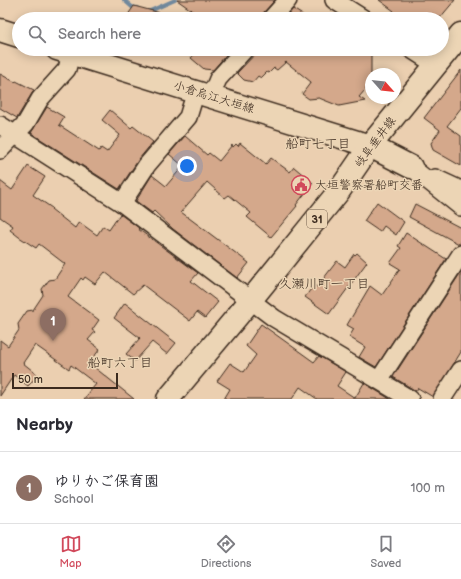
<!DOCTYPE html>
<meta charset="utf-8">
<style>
:root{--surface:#fff;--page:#f2f2f3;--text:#2b2b33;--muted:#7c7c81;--line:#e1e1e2;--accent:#d1495b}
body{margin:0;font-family:"Balsamiq Sans","Klee One",sans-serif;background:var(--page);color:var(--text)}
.compass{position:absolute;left:365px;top:68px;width:36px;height:36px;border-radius:50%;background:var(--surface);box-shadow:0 2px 10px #0003;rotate:117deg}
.scale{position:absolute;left:12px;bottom:10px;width:106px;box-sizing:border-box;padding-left:4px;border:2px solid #3b2a1e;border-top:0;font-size:11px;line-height:14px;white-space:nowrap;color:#3b2a1e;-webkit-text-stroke:3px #ecd5b5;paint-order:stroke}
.you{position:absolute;left:187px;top:166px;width:14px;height:14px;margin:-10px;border:3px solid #fff;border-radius:50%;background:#1a73e8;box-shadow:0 0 0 6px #1a73e833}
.badge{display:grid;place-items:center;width:26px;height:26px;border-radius:50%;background:var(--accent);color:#fff;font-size:13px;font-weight:700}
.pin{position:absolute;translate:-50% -33px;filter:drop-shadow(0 1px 2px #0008)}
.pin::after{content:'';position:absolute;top:21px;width:14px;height:12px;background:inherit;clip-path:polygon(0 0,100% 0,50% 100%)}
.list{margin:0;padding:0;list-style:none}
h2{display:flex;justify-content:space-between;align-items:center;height:52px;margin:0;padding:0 16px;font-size:17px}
h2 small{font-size:13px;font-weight:400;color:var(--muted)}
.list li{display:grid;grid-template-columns:26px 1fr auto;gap:12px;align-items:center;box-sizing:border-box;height:72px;padding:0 16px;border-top:1px solid var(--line)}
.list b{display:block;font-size:15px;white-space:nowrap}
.list p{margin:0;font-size:13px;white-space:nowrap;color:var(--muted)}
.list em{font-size:13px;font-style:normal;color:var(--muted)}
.icon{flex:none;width:22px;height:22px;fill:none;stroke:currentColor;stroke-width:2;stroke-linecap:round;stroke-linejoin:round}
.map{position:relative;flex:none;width:461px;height:399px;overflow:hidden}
.search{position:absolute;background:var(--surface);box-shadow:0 2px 10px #0003;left:12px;right:12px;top:12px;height:44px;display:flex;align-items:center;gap:10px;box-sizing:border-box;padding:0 14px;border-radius:22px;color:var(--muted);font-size:15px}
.sheet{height:124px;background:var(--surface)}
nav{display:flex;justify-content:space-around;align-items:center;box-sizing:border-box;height:56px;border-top:1px solid var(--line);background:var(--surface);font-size:11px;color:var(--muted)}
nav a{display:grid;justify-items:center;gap:2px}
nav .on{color:var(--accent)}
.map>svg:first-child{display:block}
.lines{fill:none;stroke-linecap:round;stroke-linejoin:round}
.stream{stroke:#70889c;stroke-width:4}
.building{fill:#d4a88b;stroke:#3b2a1e}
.street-casing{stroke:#3b2a1e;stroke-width:20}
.secondary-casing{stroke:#3b2a1e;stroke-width:25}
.primary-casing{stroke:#3b2a1e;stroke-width:25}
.street{stroke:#ecd5b5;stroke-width:17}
.secondary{stroke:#ecd5b5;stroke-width:22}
.primary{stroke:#ecd5b5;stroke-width:22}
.labels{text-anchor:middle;stroke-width:3;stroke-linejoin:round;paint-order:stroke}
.shield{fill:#ecd5b5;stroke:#705d4b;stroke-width:1}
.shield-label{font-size:11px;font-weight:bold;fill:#3b2a1e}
.street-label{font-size:12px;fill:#3b2a1e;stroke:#ecd5b5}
.poi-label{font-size:12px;fill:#3b2a1e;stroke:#ecd5b5;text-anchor:start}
.neighbourhood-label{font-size:13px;fill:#3b2a1e;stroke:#ecd5b5}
</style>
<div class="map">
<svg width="461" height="399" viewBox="0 0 461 399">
<rect width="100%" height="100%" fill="#ebcfb0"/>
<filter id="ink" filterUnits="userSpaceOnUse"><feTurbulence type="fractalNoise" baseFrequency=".025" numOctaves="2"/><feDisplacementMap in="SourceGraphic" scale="8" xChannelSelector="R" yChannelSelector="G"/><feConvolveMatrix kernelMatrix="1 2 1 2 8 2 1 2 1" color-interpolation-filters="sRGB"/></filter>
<g filter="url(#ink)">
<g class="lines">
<g class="stream">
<path d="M124,0L132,7L137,8"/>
<path d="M148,11H150L175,0"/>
</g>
</g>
<g class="building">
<path d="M177,0H275L264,12L261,19H204Z"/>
<path d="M379,0H455L439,19H418L412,14L408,19H388L394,11Z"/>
<path d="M134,6L168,15L167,19H125Z"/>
<path d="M293,9L309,19H284Z"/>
<path d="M199,49H219L226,55L213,70L204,69L191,58Z"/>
<path d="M260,49H371V83L359,97L365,101L339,106L319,98L309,99L302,94L311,82L286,62L277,70L274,68L269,73L267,72L261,78L258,76L253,82L244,80L237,73Z"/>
<path d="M461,70V108L447,126L461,136V166L433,150L431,143L440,130L424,118Z"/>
<path d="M0,74L15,82L16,81L34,90L17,118L0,108Z"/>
<path d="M47,107L64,117L59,125L99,151L101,148L107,152L120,135L102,120L110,110L131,128L133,126L153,142L139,159L119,189L31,133Z"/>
<path d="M185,136L207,155L209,153L219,161L232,145L233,147L236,144L238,146L240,143L266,164L271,158L290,172L294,167L313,183L296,205L297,206L271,237L247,217L251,213L229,195L225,198L207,182L181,212L249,263L237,278L173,229L154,211L152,213L136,201L152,175L166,186L183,166L169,154Z"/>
<path d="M28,166L45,177L33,195L52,208L51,209L75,228L79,222L97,235L103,226L109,230L120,214L139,228L138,229L198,273L191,281L218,302L205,318L197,312L190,321L143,285L133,294L105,272L95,284L85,277L83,280L81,278L68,297L99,320L92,330L95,332L88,340L100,349L89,363L134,399H84L96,384L71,365L69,369L35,345L23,363L38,375L28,386L14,375L0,396V340L8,346L19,330L18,324L27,311L33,310L43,295L42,289L49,280L55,279L65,264L39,244L36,248L19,237L10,230L13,226L0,217V181L12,190Z"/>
<path d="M377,202L404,222L396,235L384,226L380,232L364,221Z"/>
<path d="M415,204L461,228V244H459L409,217Z"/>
<path d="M406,233L446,259L376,367L359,357L365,347L349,337L354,329L347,325L370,286L382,295L400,269L390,263L401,248L398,246Z"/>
<path d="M357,253L367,262L329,314L305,297L314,285L317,287L337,261L345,267L354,254L355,255Z"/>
<path d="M461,272V352L433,397L418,388L416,391L393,377Z"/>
<path d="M125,303L176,343L167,354L152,342L135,361L126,354L140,338L114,318Z"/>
<path d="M261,324L314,362L319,356L346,372L337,386L355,398L364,383L390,399H317L300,387L292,399H224L230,389L217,381L230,363L244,372L256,355L246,346Z"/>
</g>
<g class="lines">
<g class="street-casing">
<g id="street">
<path d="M334,0L364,19"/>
<path d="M271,19L288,0"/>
<path d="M411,49L436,65"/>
<path d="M211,96L218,79L245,49"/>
<path d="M0,125L122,203L274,318L410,399"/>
<path d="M0,150L26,123L40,99L67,69L71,54"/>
<path d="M411,167L461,207"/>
<path d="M435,178L461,190"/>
<path d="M122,203L147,165L188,117L196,91"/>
<path d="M379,380L461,254"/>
<path d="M442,399L461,370"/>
</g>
</g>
<g class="secondary-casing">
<g id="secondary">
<path d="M0,30L19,36"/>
<path d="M57,49L370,146L411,167"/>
</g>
</g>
<g class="primary-casing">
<path id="primary" d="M168,399L250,301L339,191L370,146L461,34"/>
</g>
<use href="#street" class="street"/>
<use href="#secondary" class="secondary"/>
<use href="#primary" class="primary"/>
</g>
</g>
<defs>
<g id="civic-ring" transform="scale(1)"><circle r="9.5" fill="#ecd5b5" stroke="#d1495b" stroke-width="1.5"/><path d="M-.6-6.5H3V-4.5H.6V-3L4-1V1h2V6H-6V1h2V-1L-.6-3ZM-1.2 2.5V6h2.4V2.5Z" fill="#d1495b"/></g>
</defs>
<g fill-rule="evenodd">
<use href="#civic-ring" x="301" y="185"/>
</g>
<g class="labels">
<rect class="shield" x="307" y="210" width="20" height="18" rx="3"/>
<g class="shield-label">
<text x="317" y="223">31</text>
</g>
<g class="street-label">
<text transform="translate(214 97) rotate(17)" y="4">小倉烏江大垣線</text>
<text transform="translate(375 142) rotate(-53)" y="4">岐阜垂井線</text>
</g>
<g class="poi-label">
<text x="315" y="189">大垣警察署船町交番</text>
</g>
<g class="neighbourhood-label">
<text x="318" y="148">船町七丁目</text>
<text x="324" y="288">久瀬川町一丁目</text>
<text x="120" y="367">船町六丁目</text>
</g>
</g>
</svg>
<svg class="compass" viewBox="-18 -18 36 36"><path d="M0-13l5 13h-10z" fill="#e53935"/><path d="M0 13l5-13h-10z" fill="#7c7c81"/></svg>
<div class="scale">50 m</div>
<div class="you"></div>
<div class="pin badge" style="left:53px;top:341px;background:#8d6e63">1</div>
<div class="search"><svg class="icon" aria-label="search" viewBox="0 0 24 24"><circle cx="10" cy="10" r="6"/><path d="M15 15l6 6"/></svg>Search here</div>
</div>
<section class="sheet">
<h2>Nearby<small></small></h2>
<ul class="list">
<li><span class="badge" style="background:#8d6e63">1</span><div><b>ゆりかご保育園</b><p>School</p></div><em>100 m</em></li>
</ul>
</section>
<nav>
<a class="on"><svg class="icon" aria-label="map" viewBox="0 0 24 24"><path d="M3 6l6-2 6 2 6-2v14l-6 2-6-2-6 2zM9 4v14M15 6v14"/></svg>Map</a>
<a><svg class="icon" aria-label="directions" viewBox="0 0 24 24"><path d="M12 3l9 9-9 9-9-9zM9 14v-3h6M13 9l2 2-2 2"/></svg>Directions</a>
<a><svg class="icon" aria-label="saved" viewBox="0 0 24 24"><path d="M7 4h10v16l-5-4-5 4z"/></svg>Saved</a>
</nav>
